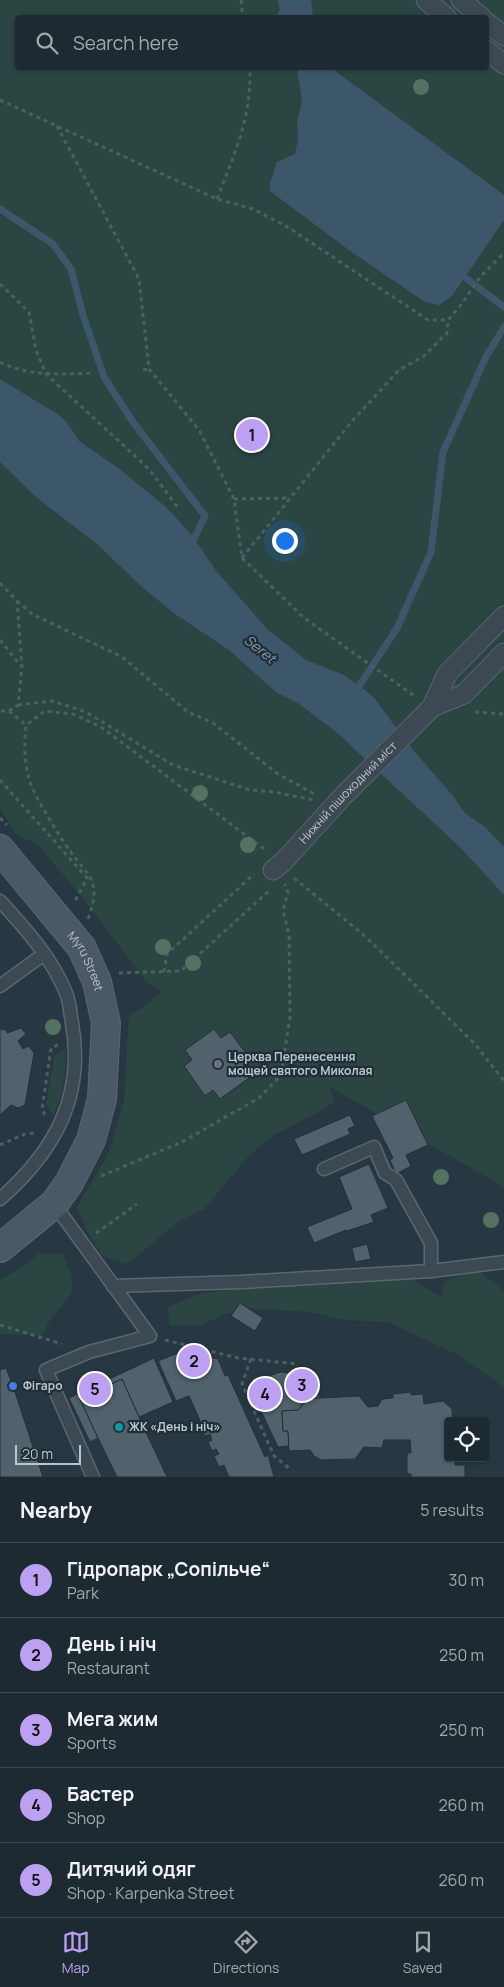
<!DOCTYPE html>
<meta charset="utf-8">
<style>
:root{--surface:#1e2a32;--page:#26323a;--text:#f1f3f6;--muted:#a1a7ac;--line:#3c464d;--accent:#bca0f2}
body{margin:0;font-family:Manrope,sans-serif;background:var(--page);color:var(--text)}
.controls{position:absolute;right:15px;bottom:15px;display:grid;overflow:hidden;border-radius:5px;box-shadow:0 1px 4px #0004}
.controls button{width:45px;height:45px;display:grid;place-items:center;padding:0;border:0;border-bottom:1px solid var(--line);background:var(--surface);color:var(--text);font:25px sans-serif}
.scale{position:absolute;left:15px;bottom:12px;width:66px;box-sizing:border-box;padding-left:5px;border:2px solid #b9c4cc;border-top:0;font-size:14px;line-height:18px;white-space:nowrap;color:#b9c4cc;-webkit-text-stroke:4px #212e37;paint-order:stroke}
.you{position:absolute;left:284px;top:540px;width:18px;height:18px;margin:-12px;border:4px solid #fff;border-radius:50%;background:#1a73e8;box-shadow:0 0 0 8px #1a73e833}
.badge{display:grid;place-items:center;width:32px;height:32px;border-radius:50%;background:var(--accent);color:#111;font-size:16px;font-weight:700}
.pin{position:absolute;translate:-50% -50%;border:2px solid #fff;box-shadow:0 1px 5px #0006}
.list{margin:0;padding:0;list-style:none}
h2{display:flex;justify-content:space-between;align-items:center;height:65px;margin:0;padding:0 20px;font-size:21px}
h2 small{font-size:16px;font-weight:400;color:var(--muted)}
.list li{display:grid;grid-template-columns:32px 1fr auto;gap:15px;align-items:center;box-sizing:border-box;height:75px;padding:0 20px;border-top:1px solid var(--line)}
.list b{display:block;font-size:19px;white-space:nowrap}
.list p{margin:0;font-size:16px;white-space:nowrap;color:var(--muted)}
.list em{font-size:16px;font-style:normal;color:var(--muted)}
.icon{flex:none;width:28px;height:28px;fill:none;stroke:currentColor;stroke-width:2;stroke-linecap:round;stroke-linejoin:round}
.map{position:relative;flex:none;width:504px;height:1477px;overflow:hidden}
.search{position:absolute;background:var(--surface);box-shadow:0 1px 4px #0004;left:15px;right:15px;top:15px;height:55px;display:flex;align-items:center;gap:12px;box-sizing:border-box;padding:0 18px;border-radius:5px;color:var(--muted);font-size:19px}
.sheet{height:440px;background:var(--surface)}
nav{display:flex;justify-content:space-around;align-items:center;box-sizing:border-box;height:70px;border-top:1px solid var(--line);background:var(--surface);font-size:14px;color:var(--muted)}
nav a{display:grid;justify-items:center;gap:2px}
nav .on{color:var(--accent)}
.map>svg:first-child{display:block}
.green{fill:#2b4542;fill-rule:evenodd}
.water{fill:#3c5769}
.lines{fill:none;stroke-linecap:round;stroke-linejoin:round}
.stream{stroke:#3c5769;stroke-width:7}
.building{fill:#51626d;stroke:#233039}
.service-casing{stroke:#5a676f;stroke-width:15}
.pedestrian-casing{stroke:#5a676f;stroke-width:21}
.secondary-casing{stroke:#5a676f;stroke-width:30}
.path{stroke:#4a615f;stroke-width:3;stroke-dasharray:4 4;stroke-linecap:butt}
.service{stroke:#3c4952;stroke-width:12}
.pedestrian{stroke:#3c4952;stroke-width:19}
.secondary{stroke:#4a5965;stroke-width:28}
.tree{fill:#547261}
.worship-dot{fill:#6b7280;stroke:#212e37;stroke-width:2}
.shop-dot{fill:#3f7fe0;stroke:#212e37;stroke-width:2}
.culture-dot{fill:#0f9aa8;stroke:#212e37;stroke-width:2}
.labels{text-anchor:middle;stroke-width:4.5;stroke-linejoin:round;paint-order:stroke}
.street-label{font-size:12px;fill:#b9c4cc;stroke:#212e37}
.poi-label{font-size:12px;font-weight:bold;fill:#b9c4cc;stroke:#212e37;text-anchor:start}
.water-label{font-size:14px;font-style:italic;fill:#7b9aad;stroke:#212e37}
</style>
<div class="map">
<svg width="504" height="1477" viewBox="0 0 504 1477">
<rect width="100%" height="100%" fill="#283842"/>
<g class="green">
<path d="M0,0H504V1187L330,1087L334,1101L324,1109L269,1138L247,1158L204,1209L179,1221L128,1264L104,1257L86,1230L77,1207L109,1152L124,1100L129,1015L142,1008L162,991L147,982L78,892L38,845L17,835L0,808ZM18,18H486V68H18Z"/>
<path d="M66,1049C65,1073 65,1093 53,1115L46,1104L55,1054Z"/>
<path d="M62,1253C87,1303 60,1295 42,1335L0,1334V1280L20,1269L38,1254Z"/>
<path d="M475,1269L497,1284L504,1292V1387L458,1355L388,1322L346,1320L309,1312L248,1308L223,1315L202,1325H169L168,1307L202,1293L246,1288L269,1282L373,1281L409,1278L442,1297L444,1282Z"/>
</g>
<g class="water">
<path d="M277,0H311L313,17H276L280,9Z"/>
<path d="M297,68H331L504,195V220L452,296L439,305L425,302L353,253L270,191V183L277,162L295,154L298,139L297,122L302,102Z"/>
<path d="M0,379L59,415L66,421L79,441L118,468L166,507L191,534L217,572L268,630L306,660L344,675L365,690L375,699L397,729L365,759L340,735L299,704L276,692L229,650L175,614L142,587L97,544L36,497L0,462Z"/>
<path d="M407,743L453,796L465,813L485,827L504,847V895L461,848L380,773Z"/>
</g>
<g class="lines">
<g class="stream">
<path d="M0,209L53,244L71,269L83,315L104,377L133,422L205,516L191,545"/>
<path d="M466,278L504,307"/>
<path d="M354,694L397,628L431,552L443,452L486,357L504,327"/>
</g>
</g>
<g class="building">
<path d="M21,1028L26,1034L18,1041L23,1049L29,1046L34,1053L25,1105L18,1108L11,1105L0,1115V1029L6,1030L7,1033Z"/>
<path d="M214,1029L221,1038L230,1032L252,1061L242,1068L249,1078L220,1099L213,1090L205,1096L184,1066L192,1060L185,1050Z"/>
<path d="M406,1100L428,1145L406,1155L411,1166L396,1174L390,1160L393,1158L372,1116Z"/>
<path d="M350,1115L355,1126L348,1129L350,1134L302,1155L294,1139Z"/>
<path d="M369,1164L388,1208L371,1215L374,1222L347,1231L346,1230L314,1243L307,1227L352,1209L339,1177Z"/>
<path d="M367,1244L371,1259L355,1262L352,1248Z"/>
<path d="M240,1303L263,1318L255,1331L231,1316Z"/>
<path d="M183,1351L218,1359L225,1376L228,1375L265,1457L268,1455L274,1477H229L224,1465L219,1467L214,1456L219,1454L216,1449L212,1451L208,1442L212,1440L210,1434L205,1436L200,1425L205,1423H201L189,1396L176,1401L158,1361Z"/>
<path d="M154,1358L173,1402L139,1417L122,1379L80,1399L98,1438L90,1442L69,1398Z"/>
<path d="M6,1368L13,1386L43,1477H0V1370Z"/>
<path d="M281,1372L300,1374L321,1398L308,1399L298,1410L282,1411L283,1431H288L289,1446L278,1447L251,1390L255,1380Z"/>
<path d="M122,1379L139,1417L167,1477H117L98,1438L80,1399Z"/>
<path d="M411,1392V1395L423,1394L424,1404L443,1401L452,1409L453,1421H448V1458H455V1465H465V1477H411V1474H407V1453H411L410,1440H384L382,1448L364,1447L355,1459L321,1460L314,1456L310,1450L289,1451L288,1431H283L282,1411L298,1410L308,1399L321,1398L359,1396L368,1407L378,1406L382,1399L393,1398V1394Z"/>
</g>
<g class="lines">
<g class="service-casing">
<g id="service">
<path d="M0,901C25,928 52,958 66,993C70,1002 70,1013 72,1023C85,1096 55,1151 0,1199"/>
<path d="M0,986L44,954"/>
<path d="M324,1169L374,1147L385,1173L396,1180L431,1243V1271"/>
<path d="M54,1204L150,1336L89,1352L46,1370L93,1477"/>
<path d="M113,1286L241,1282L431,1271L504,1262"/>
</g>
</g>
<g class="pedestrian-casing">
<g id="pedestrian">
<path d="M426,0L447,18"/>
<path d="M461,0L482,18"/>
<path d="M486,22L504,36"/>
<path d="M486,50L504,64"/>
<path d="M432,707L464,694L504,653"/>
<path id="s1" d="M273,870L283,862L344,795L432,707L447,674L504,616"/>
</g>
</g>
<g class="secondary-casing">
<g id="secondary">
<path id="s2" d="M0,849L82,948L97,982L106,1023L102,1099L91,1140L69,1183L54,1204L0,1248"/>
</g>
</g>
<g class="path">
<path d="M241,0L243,18"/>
<path d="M0,100L217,199L253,209L286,226L428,320H448L461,305L480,277L504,253"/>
<path d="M57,126L139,279L149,369L199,430L234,499L242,558L304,618L416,697"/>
<path d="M217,199C235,152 251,120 250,68"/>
<path d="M0,284L29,312L36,350L46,374L149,469L179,509"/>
<path d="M0,362C29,377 62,374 94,373"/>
<path d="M143,370L149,369"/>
<path d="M234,499L290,498"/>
<path d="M242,558L353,420L399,370L424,356L447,333L448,320"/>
<path d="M0,583L17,601L22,666L18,705L9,711H0"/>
<path d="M17,601L32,614L122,657L188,712L213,723L278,774L316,795"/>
<path d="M0,640L21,666"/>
<path d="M18,705L52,701L86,712L173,765L250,790L274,792L314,800"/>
<path d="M9,711L26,725"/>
<path d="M475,712L504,714"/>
<path d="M0,780L87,878L75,901"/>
<path d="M0,818L7,825"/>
<path d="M294,878L366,937L475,1044L504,1081"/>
<path d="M88,919C102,882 90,878 70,851C61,839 33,794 30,782C24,763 24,744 26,725L45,711L73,714L101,727L267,851"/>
<path d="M164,972L167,954L254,874"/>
<path d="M119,973L181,971L271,889"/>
<path d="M45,1115L42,1109L51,1048L58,1045"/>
<path d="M0,1145L25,1134L36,1133"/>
<path d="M101,1176L182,1142L259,1098L281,1075L290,1017L289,935L283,911L288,892L285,884"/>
<path d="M96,1233L137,1204"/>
<path d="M0,1325L62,1344"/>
<path d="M165,1340L238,1358L298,1364"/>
<path d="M251,1359L242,1384L274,1456L290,1469"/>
</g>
<use href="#service" class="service"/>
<use href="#pedestrian" class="pedestrian"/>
<use href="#secondary" class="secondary"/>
</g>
<g class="tree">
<circle cx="421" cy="87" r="8"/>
<circle cx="200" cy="793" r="8"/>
<circle cx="248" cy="845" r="8"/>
<circle cx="163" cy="947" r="8"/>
<circle cx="193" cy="963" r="8"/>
<circle cx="53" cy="1027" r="8"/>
<circle cx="441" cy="1177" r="8"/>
<circle cx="491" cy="1220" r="8"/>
</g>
<circle class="worship-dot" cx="218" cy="1064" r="5"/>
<circle class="shop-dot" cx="13" cy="1386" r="5"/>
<circle class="culture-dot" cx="119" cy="1427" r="5"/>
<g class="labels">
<g class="street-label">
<text dy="4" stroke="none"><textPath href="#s1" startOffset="108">Нижній пішоходний міст</textPath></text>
<text dy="4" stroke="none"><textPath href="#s2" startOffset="142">Myru Street</textPath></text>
</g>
<g class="poi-label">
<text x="228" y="1061">Церква Перенесення<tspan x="228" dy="14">мощей святого Миколая</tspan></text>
<text x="23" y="1390">Фігаро</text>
<text x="129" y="1431">ЖК «День і ніч»</text>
</g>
<g class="water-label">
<text transform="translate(260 649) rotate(39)" y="5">Seret</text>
</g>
</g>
</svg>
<div class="controls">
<button><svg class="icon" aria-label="locate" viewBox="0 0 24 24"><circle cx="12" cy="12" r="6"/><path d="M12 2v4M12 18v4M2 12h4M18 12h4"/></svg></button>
</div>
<div class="scale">20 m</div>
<div class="you"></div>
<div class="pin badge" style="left:252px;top:435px">1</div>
<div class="pin badge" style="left:194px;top:1361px">2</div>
<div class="pin badge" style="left:302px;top:1385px">3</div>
<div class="pin badge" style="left:265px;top:1394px">4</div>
<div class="pin badge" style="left:95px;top:1389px">5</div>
<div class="search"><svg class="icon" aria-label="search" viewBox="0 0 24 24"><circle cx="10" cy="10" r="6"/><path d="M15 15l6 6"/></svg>Search here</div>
</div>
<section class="sheet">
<h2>Nearby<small>5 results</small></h2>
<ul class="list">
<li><span class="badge">1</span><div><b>Гідропарк „Сопільче“</b><p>Park</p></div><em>30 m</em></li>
<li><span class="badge">2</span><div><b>День і ніч</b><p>Restaurant</p></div><em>250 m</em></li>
<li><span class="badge">3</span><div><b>Мега жим</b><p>Sports</p></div><em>250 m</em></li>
<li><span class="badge">4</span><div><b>Бастер</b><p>Shop</p></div><em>260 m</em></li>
<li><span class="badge">5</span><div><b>Дитячий одяг</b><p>Shop · Karpenka Street</p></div><em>260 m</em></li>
</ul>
</section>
<nav>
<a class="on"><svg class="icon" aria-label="map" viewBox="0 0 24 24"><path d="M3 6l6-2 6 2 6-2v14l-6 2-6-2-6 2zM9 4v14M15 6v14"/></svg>Map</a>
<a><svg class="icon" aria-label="directions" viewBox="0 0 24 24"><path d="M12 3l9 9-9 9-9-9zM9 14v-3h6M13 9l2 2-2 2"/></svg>Directions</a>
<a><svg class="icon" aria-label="saved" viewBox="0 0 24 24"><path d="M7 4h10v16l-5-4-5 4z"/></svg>Saved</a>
</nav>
